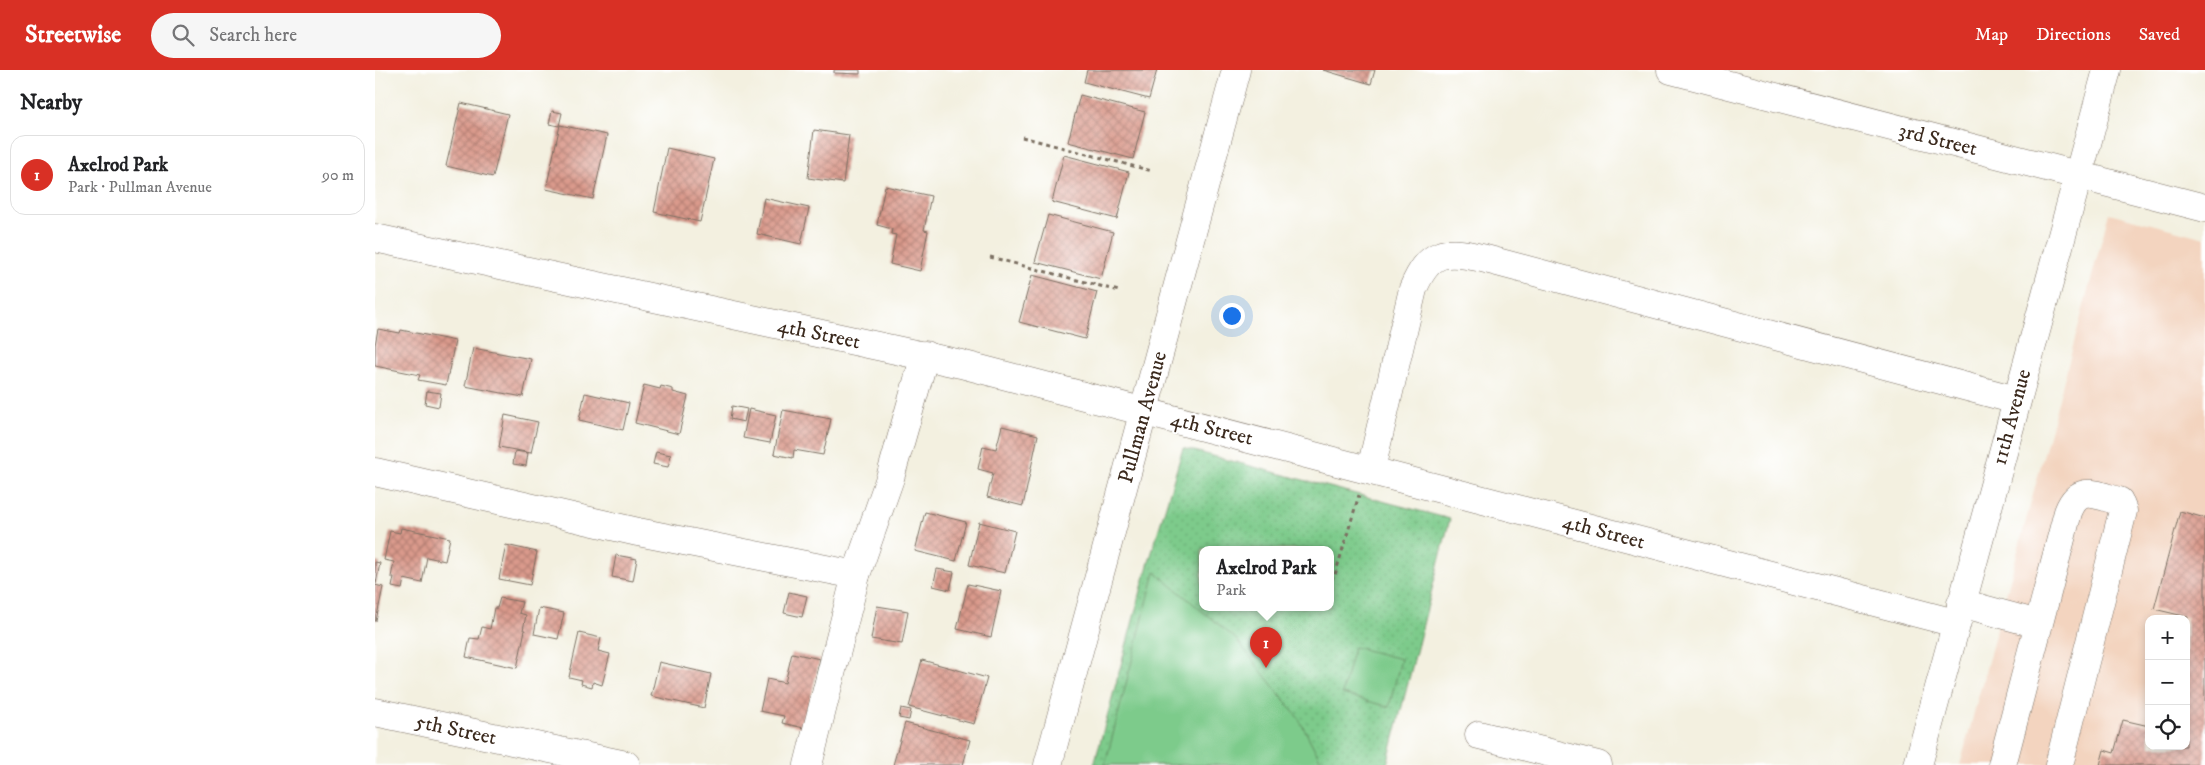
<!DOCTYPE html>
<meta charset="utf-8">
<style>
:root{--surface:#fff;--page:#f6f6f6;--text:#202124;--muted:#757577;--line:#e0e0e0;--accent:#d93025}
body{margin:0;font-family:"IM FELL DW Pica",serif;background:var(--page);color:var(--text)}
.controls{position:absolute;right:15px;bottom:15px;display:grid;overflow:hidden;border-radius:10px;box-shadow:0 2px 8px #0003}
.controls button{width:45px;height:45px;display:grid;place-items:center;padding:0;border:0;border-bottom:1px solid var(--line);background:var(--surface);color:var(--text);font:25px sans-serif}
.you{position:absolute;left:856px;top:245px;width:18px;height:18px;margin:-12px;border:4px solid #fff;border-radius:50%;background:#1a73e8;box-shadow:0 0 0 8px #1a73e833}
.badge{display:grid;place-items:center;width:32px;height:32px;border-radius:50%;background:var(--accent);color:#fff;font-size:16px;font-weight:700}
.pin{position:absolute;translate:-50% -41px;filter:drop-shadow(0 1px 2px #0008)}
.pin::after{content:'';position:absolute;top:26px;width:18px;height:15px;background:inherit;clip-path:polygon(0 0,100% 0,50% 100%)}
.popup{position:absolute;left:824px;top:476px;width:135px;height:65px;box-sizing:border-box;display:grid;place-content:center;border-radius:10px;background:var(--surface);filter:drop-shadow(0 1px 4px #0005);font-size:16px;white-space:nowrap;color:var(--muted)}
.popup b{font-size:19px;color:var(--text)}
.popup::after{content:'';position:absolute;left:50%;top:100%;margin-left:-10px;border:10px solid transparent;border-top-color:var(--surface)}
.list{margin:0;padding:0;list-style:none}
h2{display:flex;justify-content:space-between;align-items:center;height:65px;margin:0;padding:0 20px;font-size:21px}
h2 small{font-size:16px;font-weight:400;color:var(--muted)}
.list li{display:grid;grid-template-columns:32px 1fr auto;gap:15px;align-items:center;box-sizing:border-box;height:80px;margin:0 10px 10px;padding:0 10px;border:1px solid var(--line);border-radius:15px}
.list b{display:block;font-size:19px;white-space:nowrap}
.list p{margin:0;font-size:16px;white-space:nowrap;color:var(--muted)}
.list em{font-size:16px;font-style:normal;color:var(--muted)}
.icon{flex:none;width:28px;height:28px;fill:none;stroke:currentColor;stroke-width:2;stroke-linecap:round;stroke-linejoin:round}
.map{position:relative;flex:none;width:1830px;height:695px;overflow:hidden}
header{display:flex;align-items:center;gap:30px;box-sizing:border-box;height:70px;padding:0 25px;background:var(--accent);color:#fff}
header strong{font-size:24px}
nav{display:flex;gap:28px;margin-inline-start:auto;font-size:18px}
.search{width:350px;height:45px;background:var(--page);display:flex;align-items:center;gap:12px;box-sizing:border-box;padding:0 18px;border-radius:28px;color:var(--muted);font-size:19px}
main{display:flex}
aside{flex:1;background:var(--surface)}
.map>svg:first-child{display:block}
.built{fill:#f3d4bf;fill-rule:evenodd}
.park{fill:url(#park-dots);stroke:#5c7a54;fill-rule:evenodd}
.pitch{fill:#7dcb8b;stroke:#5c7a54}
.building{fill:url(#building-cross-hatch)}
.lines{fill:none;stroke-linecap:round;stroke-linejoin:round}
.minor-casing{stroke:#7b6f62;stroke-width:29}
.path{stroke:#7b6f62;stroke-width:3;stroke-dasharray:4 4;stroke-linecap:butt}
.minor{stroke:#fff;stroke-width:28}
.labels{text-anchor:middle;stroke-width:4;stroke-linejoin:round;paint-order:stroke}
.street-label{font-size:21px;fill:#3b2a1e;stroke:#fff}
</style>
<header>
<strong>Streetwise</strong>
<div class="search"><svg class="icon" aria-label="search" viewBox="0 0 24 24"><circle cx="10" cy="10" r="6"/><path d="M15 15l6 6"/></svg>Search here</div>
<nav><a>Map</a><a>Directions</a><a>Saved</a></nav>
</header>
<main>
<aside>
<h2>Nearby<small></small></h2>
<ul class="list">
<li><span class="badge">1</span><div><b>Axelrod Park</b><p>Park · Pullman Avenue</p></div><em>90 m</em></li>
</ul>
</aside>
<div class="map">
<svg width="1830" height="695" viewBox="0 0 1830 695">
<defs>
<pattern id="park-dots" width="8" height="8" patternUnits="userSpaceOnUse" patternTransform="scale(1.25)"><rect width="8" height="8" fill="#7dcb8b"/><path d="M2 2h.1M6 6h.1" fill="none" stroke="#6dae78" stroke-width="1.8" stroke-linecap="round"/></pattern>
<pattern id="building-cross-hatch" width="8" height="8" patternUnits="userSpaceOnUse" patternTransform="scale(1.25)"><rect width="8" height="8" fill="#da9a8c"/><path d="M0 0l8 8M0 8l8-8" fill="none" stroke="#b27e72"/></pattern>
</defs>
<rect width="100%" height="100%" fill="#fff"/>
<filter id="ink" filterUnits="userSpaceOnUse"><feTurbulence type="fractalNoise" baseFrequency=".02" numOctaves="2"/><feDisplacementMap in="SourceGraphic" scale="10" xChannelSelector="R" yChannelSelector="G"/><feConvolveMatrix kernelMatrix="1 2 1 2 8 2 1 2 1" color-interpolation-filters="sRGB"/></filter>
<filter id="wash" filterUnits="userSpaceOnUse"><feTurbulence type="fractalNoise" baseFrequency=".0096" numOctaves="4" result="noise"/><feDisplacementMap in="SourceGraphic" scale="20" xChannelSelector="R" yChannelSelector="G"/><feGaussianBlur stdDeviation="1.12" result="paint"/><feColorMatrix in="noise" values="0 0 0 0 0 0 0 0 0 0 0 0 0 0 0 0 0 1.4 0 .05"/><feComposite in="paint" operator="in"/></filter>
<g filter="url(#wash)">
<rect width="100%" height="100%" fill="#f3f0e0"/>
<path class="built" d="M1734,143L1830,168V695H1585ZM1774,549H1811V676H1774Z"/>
<path class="park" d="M808,378L1075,449L1012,695H719L771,502ZM827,479H955V537H827Z"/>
<g class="pitch">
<path d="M780,502L861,569L924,649L948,695H730Z"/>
<path d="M979,577L1026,589L1014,637L967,624Z"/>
</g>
<g id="blocks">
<g class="building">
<path d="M459,0H485V4L459,3Z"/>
<path d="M712,0H782L774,29L709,12Z"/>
<path d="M948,0H1000L996,14Z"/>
<path d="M705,25L770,42L758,89L693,72Z"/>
<path d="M86,33L133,44L118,107L71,96Z"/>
<path d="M177,41L187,43L184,56L174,54Z"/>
<path d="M185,55L232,65L218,129L171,119Z"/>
<path d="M439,60L474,65L468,113L433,108Z"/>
<path d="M292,78L339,89L325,152L279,142Z"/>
<path d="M689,85L754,102L742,149L677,132Z"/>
<path d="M510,116L556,126L549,160L553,161L545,201L515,194L521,165L516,164L517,159L502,155Z"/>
<path d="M389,128L434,138L426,174L382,164Z"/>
<path d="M673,145L738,162L726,209L660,192Z"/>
<path d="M657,205L722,222L710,269L644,252Z"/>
<path d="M3,259L25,263L26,260L80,271L71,315L43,310L45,305L0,296V275Z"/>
<path d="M98,278L156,289L148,327L90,316Z"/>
<path d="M269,315L285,319L286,316L298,319V322L313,326L304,364L260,353Z"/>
<path d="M52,321L66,323L64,337L50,334Z"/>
<path d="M210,323L254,333L248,360L204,350Z"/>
<path d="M357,336L372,339L369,352L355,349Z"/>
<path d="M374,339L401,345L395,373L368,368Z"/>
<path d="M408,340L456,349L448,385L419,380L418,388L399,384Z"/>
<path d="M130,345L163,352L156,383L124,377Z"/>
<path d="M627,356L663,365L648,436L612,427L618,403L603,399L608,376L621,379Z"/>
<path d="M140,381L153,383L151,396L138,394Z"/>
<path d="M281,382L296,385L293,397L278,394Z"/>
<path d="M1805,441L1830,448V695H1725L1729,680L1739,683L1748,650L1774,656V676H1811V555L1813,547L1779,539Z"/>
<path d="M550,442L591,452L581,491L540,481Z"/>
<path d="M604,452L640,461L630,503L594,495Z"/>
<path d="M26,458L75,468L70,491L52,487L47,513L29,509L27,519L17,517L19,507H16L19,492L9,490L15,461L25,463Z"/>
<path d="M131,475L162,482L155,515L124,509Z"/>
<path d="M241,485L262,489L258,511L237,507Z"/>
<path d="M0,492L5,493L1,514H0Z"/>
<path d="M562,499L579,502L575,520L558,516Z"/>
<path d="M593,514L626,521L616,567L582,559Z"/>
<path d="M0,515L8,517L1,551H0Z"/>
<path d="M414,522L432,526L427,547L409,543Z"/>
<path d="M125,528L147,532L144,543L151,545L148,560H150L142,598L91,587L95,568L104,569L107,557L115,559L119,538H122Z"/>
<path d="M502,536L533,541L527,574L496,569Z"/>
<path d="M164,538L189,543L183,569L159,564Z"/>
<path d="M204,563L226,568L223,581L235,584L227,615L218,612L217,617L206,614L207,610L194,607Z"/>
<path d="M417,583L445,589L429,658L407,653L409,646L385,641L392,609L410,613Z"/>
<path d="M547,590L612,608L599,654L534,637Z"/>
<path d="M284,592L336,604L329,638L276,626Z"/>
<path d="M526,638L536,640L534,650L524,648Z"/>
<path d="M530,653L595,670L588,695H518Z"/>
</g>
</g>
</g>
<g filter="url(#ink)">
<use href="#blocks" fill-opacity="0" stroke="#7b6f62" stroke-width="1"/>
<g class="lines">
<g class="minor-casing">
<g id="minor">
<path d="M1296,0L1830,138"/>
<path d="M0,168L586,294L1580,553"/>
<path d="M996,399L1038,219C1054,181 1069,179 1107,188L1641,330"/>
<path d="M0,402L263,462L481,505"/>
<path d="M1586,533L1663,554"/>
<path d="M0,642L251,695"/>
<path d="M1104,665L1223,695"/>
<path d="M433,695L481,505L515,408L550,285"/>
<path d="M673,695L861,0"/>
<path d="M1543,695L1732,0"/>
<path d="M1627,695L1693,442C1704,414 1721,425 1744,431L1748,441L1684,695"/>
</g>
</g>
<g class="path">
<path d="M647,67L777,101"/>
<path d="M615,187L744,221"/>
<path d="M955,507L959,508L984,425"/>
</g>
<use href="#minor" class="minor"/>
</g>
</g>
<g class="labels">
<g class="street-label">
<text transform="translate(1563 69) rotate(14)" y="7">3rd Street</text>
<text transform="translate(444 263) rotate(12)" y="7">4th Street</text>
<text transform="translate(767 347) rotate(-75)" y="7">Pullman Avenue</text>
<text transform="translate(1636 347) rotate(-75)" y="7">11th Avenue</text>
<text transform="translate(837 358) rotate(14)" y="7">4th Street</text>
<text transform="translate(1229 461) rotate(15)" y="7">4th Street</text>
<text transform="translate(81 659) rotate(12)" y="7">5th Street</text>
</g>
</g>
</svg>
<div class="controls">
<button>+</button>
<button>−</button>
<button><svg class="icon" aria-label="locate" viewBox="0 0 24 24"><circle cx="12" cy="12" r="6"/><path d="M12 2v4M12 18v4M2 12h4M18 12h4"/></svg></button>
</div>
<div class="you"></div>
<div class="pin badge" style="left:891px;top:598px">1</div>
<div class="popup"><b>Axelrod Park</b>Park</div>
</div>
</main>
